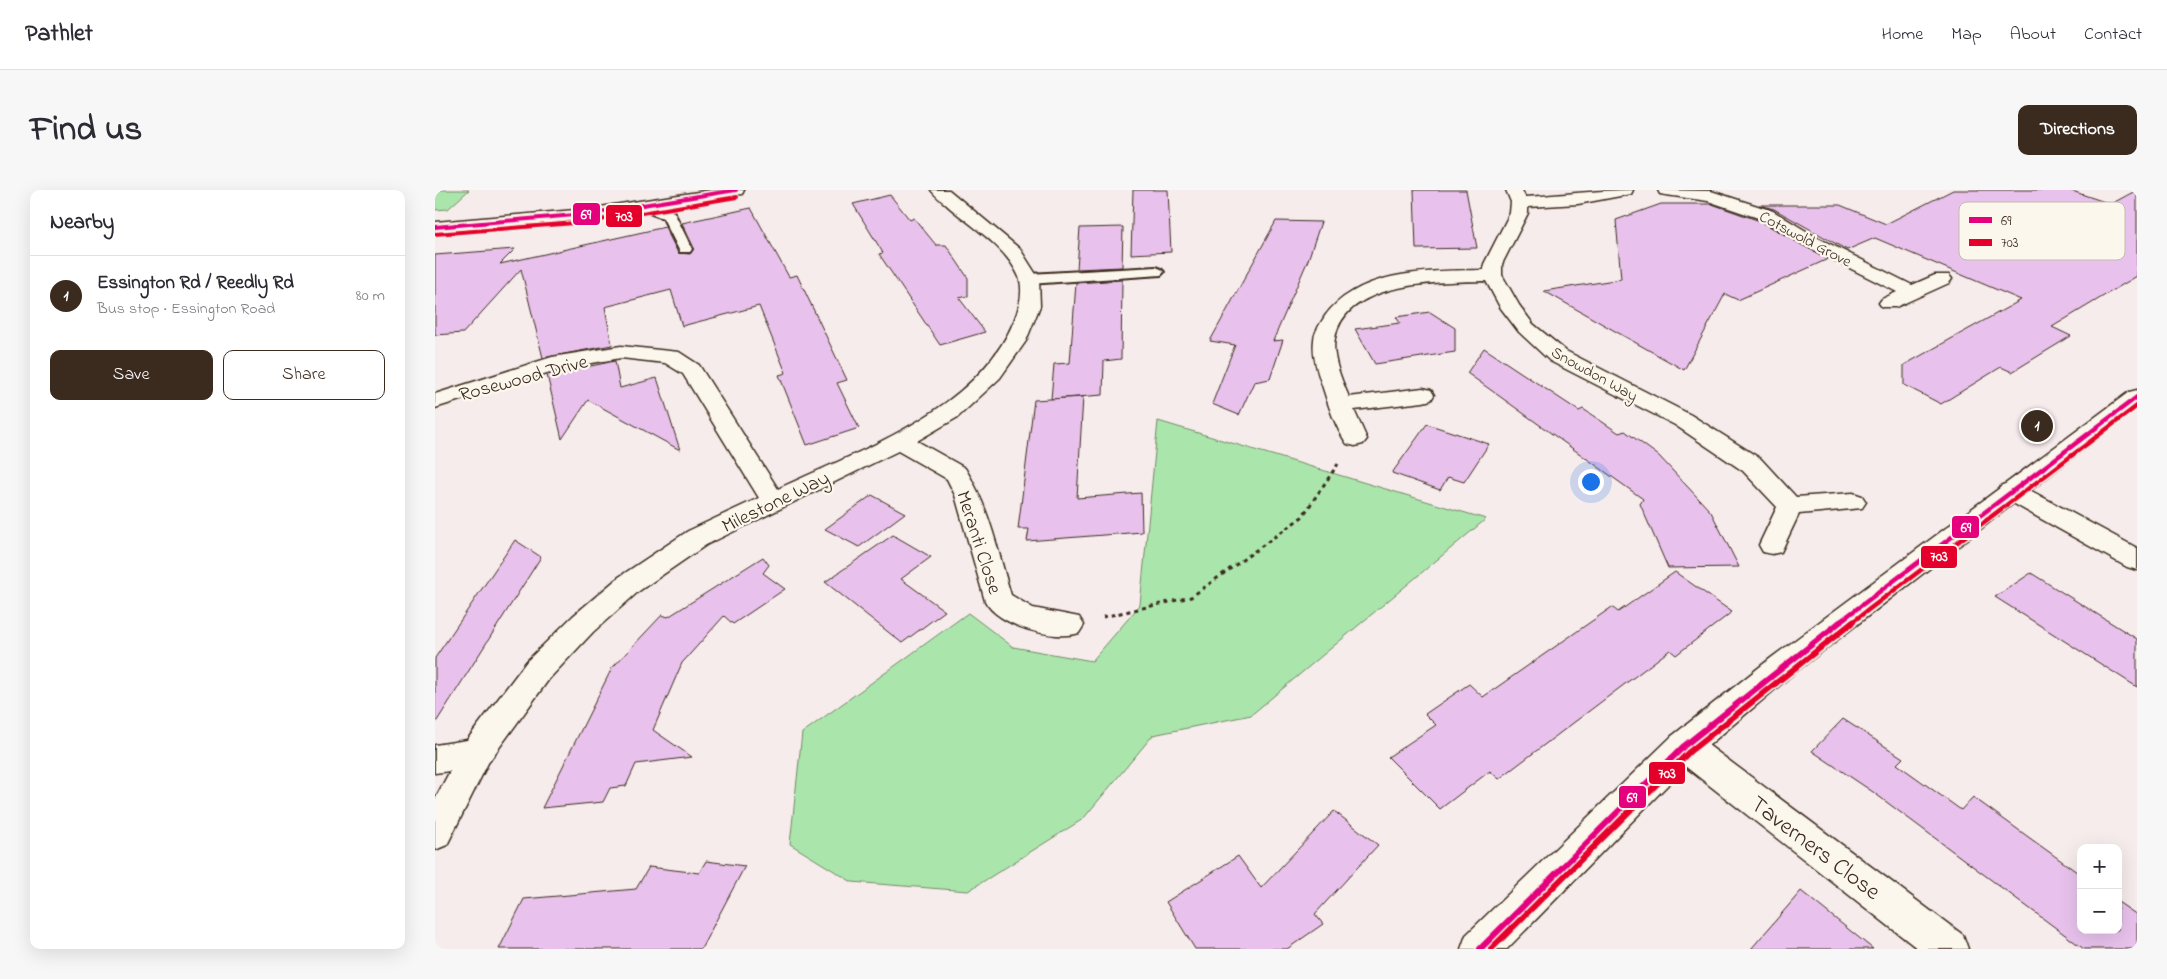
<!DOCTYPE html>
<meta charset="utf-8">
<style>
:root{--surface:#fff;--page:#f7f7f7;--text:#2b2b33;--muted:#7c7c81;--line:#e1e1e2;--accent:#3b2a1e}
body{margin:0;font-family:"Indie Flower",sans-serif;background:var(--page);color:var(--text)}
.controls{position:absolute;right:15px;bottom:15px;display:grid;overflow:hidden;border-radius:10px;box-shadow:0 5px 20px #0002}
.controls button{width:45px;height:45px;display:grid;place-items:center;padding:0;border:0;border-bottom:1px solid var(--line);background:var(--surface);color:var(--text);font:25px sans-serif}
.you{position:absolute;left:1155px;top:291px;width:18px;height:18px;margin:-12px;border:4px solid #fff;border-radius:50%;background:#1a73e8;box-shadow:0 0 0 8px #1a73e833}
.badge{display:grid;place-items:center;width:32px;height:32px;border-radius:50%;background:var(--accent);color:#fff;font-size:16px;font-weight:700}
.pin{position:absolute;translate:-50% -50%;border:2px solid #fff;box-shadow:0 1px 5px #0006}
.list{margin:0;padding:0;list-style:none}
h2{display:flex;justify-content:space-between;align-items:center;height:65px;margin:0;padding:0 20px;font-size:21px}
h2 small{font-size:16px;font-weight:400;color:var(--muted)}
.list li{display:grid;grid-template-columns:32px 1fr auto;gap:15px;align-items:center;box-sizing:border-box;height:80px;padding:0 20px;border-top:1px solid var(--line)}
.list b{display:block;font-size:19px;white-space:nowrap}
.list p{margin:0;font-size:16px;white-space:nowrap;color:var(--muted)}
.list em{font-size:16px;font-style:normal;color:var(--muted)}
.actions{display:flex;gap:10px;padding:15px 20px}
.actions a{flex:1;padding:11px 0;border:1px solid var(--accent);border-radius:10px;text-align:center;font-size:18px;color:var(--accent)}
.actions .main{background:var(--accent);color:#fff}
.map{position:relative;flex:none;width:1702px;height:759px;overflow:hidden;border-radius:10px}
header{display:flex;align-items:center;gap:30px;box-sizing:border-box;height:70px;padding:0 25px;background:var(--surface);border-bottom:1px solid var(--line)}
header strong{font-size:24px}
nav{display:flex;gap:28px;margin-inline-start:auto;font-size:18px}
.intro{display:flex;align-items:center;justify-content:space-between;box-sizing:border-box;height:120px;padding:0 30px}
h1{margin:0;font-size:35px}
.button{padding:12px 22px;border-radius:10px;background:var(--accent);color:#fff;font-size:18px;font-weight:700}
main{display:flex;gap:30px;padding:0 30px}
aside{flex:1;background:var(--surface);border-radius:10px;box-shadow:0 5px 20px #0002}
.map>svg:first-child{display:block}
.green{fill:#aae6ac;stroke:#728865}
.building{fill:#e8c2ec;stroke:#3b2a1e}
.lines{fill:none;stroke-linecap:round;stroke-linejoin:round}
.service-casing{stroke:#3b2a1e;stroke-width:4}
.minor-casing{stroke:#3b2a1e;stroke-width:3}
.primary-casing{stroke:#3b2a1e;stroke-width:3}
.path{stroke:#3b2a1e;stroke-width:3;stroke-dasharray:4 4;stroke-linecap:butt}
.service{fill:#fbf7ec;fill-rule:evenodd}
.minor{fill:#fbf7ec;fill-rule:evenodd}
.primary{fill:#fbf7ec;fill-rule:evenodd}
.bus-1-far2-casing{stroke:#fbf7ec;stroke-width:6}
.bus-1-far1-casing{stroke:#fbf7ec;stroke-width:8}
.bus-1-casing{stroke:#fbf7ec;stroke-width:10}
.bus-2-far2-casing{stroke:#fbf7ec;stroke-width:6}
.bus-2-far1-casing{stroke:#fbf7ec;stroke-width:8}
.bus-2-casing{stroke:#fbf7ec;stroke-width:10}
.bus-1-far2{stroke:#e5007d;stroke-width:4}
.bus-1-far1{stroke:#e5007d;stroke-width:4.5}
.bus-1{stroke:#e5007d;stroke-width:6}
.bus-2-far2{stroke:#e4002b;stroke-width:4}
.bus-2-far1{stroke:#e4002b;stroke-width:4.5}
.bus-2{stroke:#e4002b;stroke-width:6}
.labels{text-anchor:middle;stroke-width:4.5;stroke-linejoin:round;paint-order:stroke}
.far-street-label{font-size:16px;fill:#3b2a1e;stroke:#fbf7ec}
.street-label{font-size:20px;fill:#3b2a1e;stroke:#fbf7ec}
.near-street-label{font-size:24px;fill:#3b2a1e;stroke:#fbf7ec}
.key{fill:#fbf7ec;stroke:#c1baae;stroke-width:1}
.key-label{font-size:14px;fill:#3b2a1e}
.line-badge{stroke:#fbf7ec;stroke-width:2}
.badge-label{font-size:14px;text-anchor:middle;font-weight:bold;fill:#fff}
</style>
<header>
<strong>Pathlet</strong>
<nav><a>Home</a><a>Map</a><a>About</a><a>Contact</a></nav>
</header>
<div class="intro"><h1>Find us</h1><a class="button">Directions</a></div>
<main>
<aside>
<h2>Nearby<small></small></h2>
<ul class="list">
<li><span class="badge">1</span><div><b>Essington Rd / Reedly Rd</b><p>Bus stop · Essington Road</p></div><em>80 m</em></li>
</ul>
<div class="actions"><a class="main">Save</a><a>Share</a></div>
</aside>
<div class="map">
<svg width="1702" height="759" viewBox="0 0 1702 759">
<rect width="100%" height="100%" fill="#f7ecec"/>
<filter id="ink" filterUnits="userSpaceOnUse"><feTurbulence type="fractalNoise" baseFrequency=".02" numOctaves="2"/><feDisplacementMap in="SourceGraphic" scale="10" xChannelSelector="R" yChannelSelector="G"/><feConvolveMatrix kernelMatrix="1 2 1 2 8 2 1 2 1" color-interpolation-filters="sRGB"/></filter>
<g filter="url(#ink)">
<g class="green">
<path d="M0,0H34L13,19L0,20Z"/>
<path d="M723,231L1051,329L816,525L718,545L648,629L533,701L417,692L355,654L367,543L533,423L578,457L657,471L705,415Z"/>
</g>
<g class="building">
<path d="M698,0H733L736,62L696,64Z"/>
<path d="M979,0H1031L1042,58L981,59Z"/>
<path d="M1518,0H1634L1676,14L1702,0V86L1617,137L1636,146L1577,182L1566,177L1506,214L1469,195V175L1586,110L1440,48L1412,60L1339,19L1324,15H1405L1451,34Z"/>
<path d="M455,5L475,30L479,28L501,55H511L533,88V106L524,108L550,142L505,155L444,64L448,63L418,14Z"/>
<path d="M1226,14H1277L1325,31L1393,69L1303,110L1290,104L1249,180L1109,101L1186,89L1181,30Z"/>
<path d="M316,18L354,87L362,85L412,190L402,193L424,238L372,255L344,185L351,183L324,116L247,136L236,100L170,117L177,155L108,168L86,79L28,143L0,145V65L80,59L65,74L230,37L243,63L255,64L259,58L247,33Z"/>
<path d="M841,31L886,32L873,70L838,151L848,150L835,189L819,192L804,225L777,214L800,155L775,151Z"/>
<path d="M688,37L687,77L642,79L645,38Z"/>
<path d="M687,90L686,169L669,171L668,205L616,209L619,174L635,173L641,93Z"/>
<path d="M995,122L1020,138V162L940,174L920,139L965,133L961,127Z"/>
<path d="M1049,158L1144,221L1148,219L1184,243L1190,241L1224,266L1276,322L1304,377L1233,378L1205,314L1208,309L1032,183Z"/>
<path d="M180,171L185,198L222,188L245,260L153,210L127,249L112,185Z"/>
<path d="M648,207L642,308L706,303L707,342L592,351L594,339H583L599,210Z"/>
<path d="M992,234L1054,254L1029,292L1013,287L1005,300L957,283Z"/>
<path d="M437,305L470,323L424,357L390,339Z"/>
<path d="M458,345L496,367L466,389L510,421L467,453L390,392Z"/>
<path d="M80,350L106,367L0,534V468Z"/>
<path d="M328,367L334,375L328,383L350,399L298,434L289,426L247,473L218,540L257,567L201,574L191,596L175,598L168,612L107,618L177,478L227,425L233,427Z"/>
<path d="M1240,382L1297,422L1241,465L1235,460L1064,589L1055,581L1005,619L953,567L1001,535L990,524L1034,494L1048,507L1177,417L1183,422Z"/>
<path d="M1596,383L1702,449V497L1560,407Z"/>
<path d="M1408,529L1468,568L1462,574L1526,620L1538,607L1646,685V740H1683V712L1702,725V759H1649L1438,602L1377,561Z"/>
<path d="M899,621L943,655L880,724L888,734L852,759H760L731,712L803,666L826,698Z"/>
<path d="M271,671L310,676L266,759H64L89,709L201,699L214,677L264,683Z"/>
<path d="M1366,701L1438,759H1316Z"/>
</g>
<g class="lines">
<g class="service-casing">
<g id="service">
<path d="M211,13L239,22L257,59L255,62H245L228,28L206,20L204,17L206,14Z"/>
<path d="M721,77L726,79L729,82L726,85L594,94L586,89L594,84Z"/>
</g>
</g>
<g class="minor-casing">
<g id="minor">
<path d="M276,0H309L307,4L301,5C201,25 101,36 0,42V32L152,19Z"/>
<path d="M496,0H514L585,59L604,89L605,116L591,151L565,188L523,227L482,251L530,278C554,316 563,362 576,405L598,418L644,427L649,435L644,443C619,451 563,436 550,411L520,305L512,289L463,261L271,355L204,401L158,442L114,489L53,573L12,655L0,660V609L15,581L0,583V555L32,550L92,471L138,426L184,387L253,341L324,308L248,184L230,173L186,168L128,178L0,218V204L117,167L186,156L244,162L264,175L343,299C425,260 541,222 579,131C584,119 589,101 584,87C572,58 539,38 515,18C509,12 501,7 496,0Z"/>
<path d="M1071,0H1087L1090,7C1126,5 1162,0 1198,0L1196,4L1143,14L1093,17V23L1067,74V85L1084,115L1098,134L1131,161L1256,225L1326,269L1361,307L1418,303L1427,306L1431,312L1427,318L1364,324L1346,362L1337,364L1328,362L1324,355L1342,317L1308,281L1240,235L1115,171L1084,142L1065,117L1051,91C1006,92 911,90 900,148C896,166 907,191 914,207L988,198L996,200L999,205L996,210L988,212L919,220L932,249L928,254L920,256L912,254C900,237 893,214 887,195C882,181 877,165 879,150C879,142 886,133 890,126C925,79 995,81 1048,80L1049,74L1075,23L1076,12Z"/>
<path d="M1223,0L1276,1L1338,21L1381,47L1477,95L1500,85H1514L1517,89L1514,93L1461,117H1447L1444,113L1447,109L1462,102L1369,55L1326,29L1273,11L1231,5L1225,4Z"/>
<path d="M1576,293L1585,295L1702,358V380L1692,377L1567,307L1563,301L1567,295Z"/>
<path d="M1249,542L1261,546L1528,745L1533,759H1483L1237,566L1233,556L1237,546Z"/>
</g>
</g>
<g class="primary-casing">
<path id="primary" d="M1702,200V218L1358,484L1261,566L1072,759H1026L1031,745L1237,546L1336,468L1694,202Z"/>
</g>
<path class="path" d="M668,427L756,407L867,327L903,274"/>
<use href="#service" class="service"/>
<use href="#minor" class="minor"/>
<use href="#primary" class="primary"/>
<g class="bus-1-far2-casing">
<path id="bus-1-far2" d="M0,37L152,24L301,0"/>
</g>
<g class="bus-1-far1-casing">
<path id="bus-1-far1" d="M1403,433L1702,207"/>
</g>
<g class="bus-1-casing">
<path id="bus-1" d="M1045,759L1249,556L1405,432"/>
</g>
<g class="bus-2-far2-casing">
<path id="bus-2-far2" d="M0,44L153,32L302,7"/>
</g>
<g class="bus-2-far1-casing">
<path id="bus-2-far1" d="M1416,433L1702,216"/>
</g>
<g class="bus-2-casing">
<path id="bus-2" d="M1056,759L1254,562L1418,432"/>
</g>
<use href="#bus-1-far2" class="bus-1-far2"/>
<use href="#bus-1-far1" class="bus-1-far1"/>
<use href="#bus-1" class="bus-1"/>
<use href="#bus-2-far2" class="bus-2-far2"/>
<use href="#bus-2-far1" class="bus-2-far1"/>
<use href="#bus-2" class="bus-2"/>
</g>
</g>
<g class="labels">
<g class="far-street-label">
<text transform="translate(1371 48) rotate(28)" y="6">Cotswold Grove</text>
<text transform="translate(1160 183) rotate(29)" y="6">Snowdon Way</text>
</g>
<g class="street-label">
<text transform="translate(88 187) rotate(-15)" y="7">Rosewood Drive</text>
<text transform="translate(340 311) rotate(-26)" y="7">Milestone Way</text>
<text transform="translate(545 352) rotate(72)" y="7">Meranti Close</text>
</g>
<g class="near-street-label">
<text transform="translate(1381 657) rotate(37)" y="8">Taverners Close</text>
</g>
</g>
<rect x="1524" y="12" width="166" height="58" rx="8" class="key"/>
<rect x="1534" y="27" width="23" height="6" fill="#e5007d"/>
<rect x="1534" y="49" width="23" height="7" fill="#e4002b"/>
<g class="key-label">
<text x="1566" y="35">69</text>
<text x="1566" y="57">703</text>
</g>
<g class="line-badge">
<rect x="137" y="12" width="29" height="24" rx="5" fill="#e5007d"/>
<rect x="170" y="14" width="38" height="24" rx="5" fill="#e4002b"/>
<rect x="1516" y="325" width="29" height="24" rx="5" fill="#e5007d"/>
<rect x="1485" y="355" width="38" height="24" rx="5" fill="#e4002b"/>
<rect x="1213" y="571" width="38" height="24" rx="5" fill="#e4002b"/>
<rect x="1183" y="595" width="29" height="24" rx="5" fill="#e5007d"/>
</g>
<g class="badge-label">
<text x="151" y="29">69</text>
<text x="189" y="31">703</text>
<text x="1531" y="342">69</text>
<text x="1504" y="371">703</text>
<text x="1232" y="588">703</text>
<text x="1197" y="612">69</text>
</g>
</svg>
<div class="controls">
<button>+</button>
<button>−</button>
</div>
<div class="you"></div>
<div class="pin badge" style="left:1602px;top:236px">1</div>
</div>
</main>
